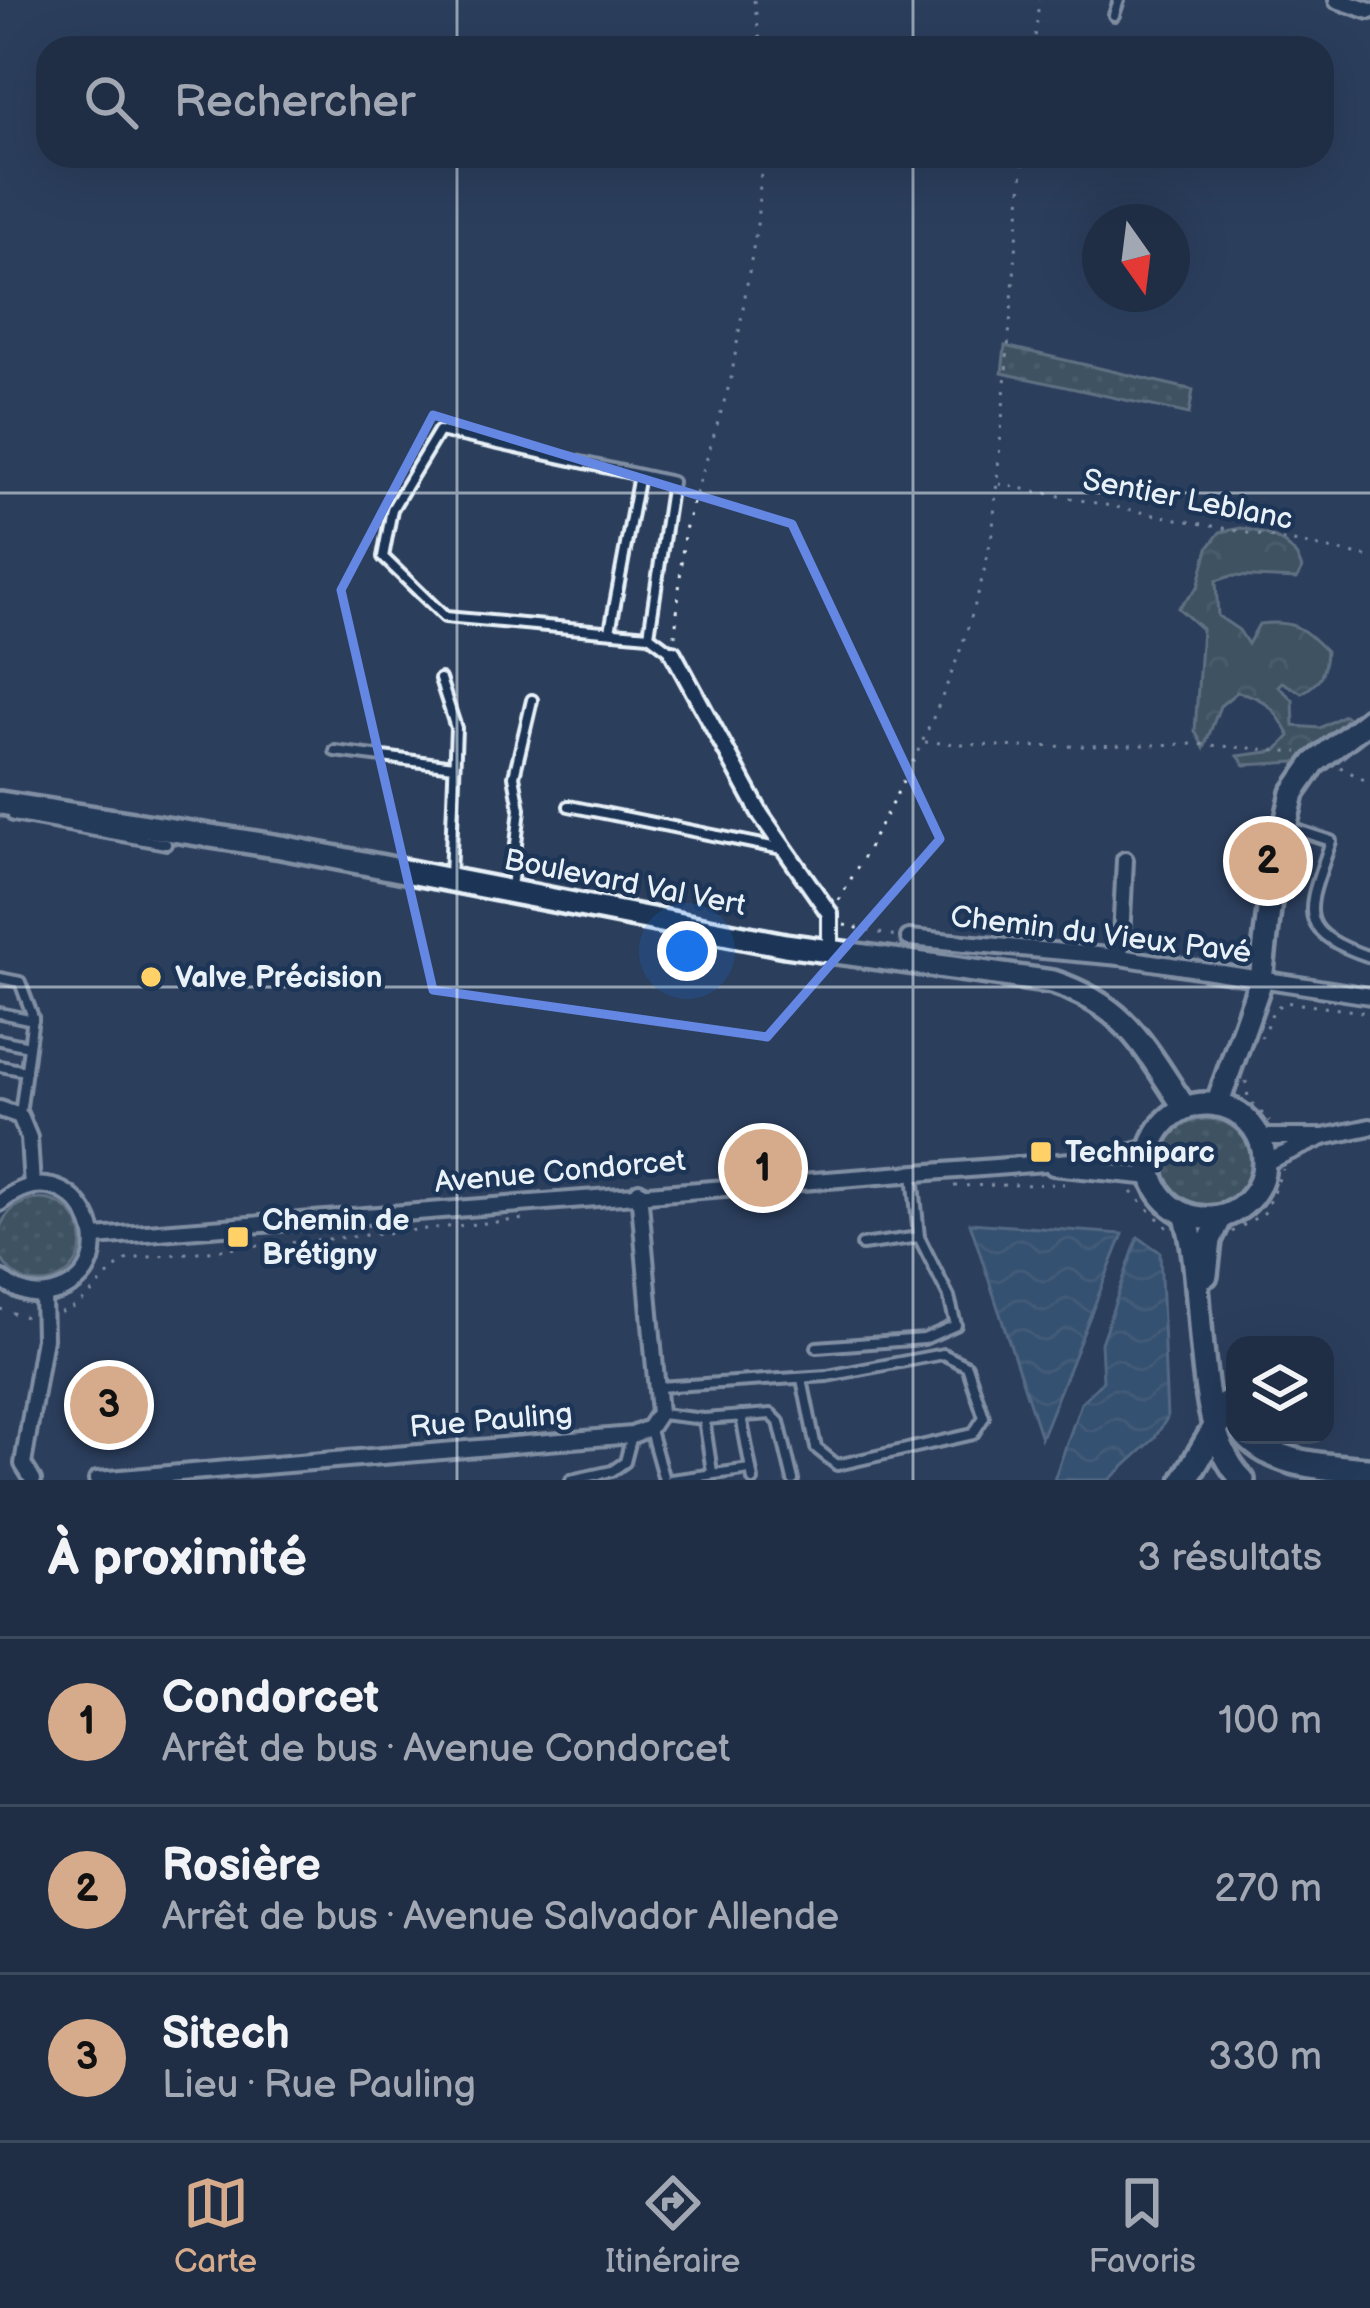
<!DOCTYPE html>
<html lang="fr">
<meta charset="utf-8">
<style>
:root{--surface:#202e45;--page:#2d3a50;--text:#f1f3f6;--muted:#a2a8b3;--line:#3d4a5e;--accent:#d6ab8b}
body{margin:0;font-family:"Balsamiq Sans",sans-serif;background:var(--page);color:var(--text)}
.controls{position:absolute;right:36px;bottom:36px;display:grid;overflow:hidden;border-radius:24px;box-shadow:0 12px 48px #0002}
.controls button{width:108px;height:108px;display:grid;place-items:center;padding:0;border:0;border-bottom:3px solid var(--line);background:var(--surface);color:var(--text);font:60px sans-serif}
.compass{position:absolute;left:1082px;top:204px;width:108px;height:108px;border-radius:50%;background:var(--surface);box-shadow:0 12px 48px #0002;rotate:166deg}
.you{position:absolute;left:687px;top:951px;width:42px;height:42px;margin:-30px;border:9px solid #fff;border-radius:50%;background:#1a73e8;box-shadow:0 0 0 18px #1a73e833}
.badge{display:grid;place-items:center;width:78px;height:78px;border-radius:50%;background:var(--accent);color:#111;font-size:39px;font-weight:700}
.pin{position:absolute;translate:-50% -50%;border:6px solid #fff;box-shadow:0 3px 12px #0006}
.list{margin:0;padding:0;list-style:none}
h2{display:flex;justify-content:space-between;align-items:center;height:156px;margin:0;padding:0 48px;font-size:51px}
h2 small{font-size:39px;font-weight:400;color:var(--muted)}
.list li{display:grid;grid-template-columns:78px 1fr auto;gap:36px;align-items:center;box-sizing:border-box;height:168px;padding:0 48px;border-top:3px solid var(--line)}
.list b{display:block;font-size:45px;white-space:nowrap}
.list p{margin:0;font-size:39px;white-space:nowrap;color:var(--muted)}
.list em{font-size:39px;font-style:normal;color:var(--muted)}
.icon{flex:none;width:66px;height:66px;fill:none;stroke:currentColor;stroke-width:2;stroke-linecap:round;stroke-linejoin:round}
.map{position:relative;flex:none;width:1370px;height:1480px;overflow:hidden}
.search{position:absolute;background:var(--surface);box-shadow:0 12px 48px #0002;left:36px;right:36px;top:36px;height:132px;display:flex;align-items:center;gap:30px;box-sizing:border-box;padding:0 42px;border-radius:36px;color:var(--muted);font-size:45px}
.sheet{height:660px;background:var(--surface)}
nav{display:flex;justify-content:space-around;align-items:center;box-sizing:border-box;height:168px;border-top:3px solid var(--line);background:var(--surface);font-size:33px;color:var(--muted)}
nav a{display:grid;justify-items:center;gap:6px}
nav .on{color:var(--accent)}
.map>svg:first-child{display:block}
.grass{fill:url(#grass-dots);stroke:#9faeb0;stroke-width:3}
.forest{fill:url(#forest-crowns);stroke:#9faeb0;stroke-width:3}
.water{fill:url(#water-waves);stroke:#849fb5;stroke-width:3}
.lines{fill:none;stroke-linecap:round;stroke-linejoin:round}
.lane-casing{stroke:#e8f1f8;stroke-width:16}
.street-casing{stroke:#e8f1f8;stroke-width:22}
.secondary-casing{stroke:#e8f1f8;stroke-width:30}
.highway-casing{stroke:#e8f1f8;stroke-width:33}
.path{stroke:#e8f1f8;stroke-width:3;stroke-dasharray:3 9;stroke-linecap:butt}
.lane{stroke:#1d3557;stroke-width:8}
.street{stroke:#1d3557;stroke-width:14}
.secondary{stroke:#1d3557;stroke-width:21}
.highway{stroke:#1d3557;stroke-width:24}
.marked{fill:none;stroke:#6487e3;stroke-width:9;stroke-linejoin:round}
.grid{fill:none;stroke:#e8f1f8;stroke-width:3;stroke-opacity:0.55}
.poi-dot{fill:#ffd166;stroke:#1d3557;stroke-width:4.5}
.labels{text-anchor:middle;stroke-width:9;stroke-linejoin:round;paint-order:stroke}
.street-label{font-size:30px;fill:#e8f1f8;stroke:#1d3557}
.poi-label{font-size:30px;font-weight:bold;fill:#e8f1f8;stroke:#1d3557;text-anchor:start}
</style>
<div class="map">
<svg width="1370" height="1480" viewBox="0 0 1370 1480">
<defs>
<pattern id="grass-dots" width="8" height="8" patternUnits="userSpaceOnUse" patternTransform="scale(3)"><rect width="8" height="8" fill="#566c68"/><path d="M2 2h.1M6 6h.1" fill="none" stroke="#6e817e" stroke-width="1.8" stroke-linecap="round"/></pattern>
<pattern id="forest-crowns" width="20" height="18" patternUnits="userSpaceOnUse" patternTransform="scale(3)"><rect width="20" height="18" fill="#566c68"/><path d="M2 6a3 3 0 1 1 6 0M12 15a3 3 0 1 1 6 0" fill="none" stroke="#6e817e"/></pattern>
<pattern id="water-waves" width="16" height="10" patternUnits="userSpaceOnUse" patternTransform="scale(3)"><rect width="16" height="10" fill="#426889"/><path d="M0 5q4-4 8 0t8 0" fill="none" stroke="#5d7e9a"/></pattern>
</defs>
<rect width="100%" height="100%" fill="#2b3e5c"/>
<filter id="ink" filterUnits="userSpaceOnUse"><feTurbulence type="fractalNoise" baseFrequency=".00833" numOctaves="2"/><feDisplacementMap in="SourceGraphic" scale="24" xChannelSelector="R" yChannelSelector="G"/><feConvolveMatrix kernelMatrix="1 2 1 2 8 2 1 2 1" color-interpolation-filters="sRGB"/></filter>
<g filter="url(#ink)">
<g class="grass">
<path d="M1005,346L1193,390L1189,414L1002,373Z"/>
<circle cx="1207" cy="1164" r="45"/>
<circle cx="40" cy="1241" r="42"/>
</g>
<path class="forest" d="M1241,528C1268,533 1294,541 1302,569L1297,579L1231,576L1216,581L1218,616L1239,630L1248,644L1259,624C1294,620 1302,627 1326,651C1325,673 1321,682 1302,693L1282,682L1278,686L1293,700L1294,726L1320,728L1344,715L1352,721L1296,762L1245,765L1238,756L1276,751L1290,736C1277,712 1265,696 1237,692L1220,706L1204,748L1195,731L1202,629L1178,608L1198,587L1208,548L1220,532Z"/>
<g class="water">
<path d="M970,1223L1123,1234L1041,1438Z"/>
<path d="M1138,1237L1160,1252L1167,1418L1154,1439L1109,1480H1054L1081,1403L1103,1381L1101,1343Z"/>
</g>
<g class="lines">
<g class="lane-casing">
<g id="lane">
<path d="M1114,15L1119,0"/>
<path d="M610,631L639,475"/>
<path d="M649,635L445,617L383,557L392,509L439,431L672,482L649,635L673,653"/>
<path d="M440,679L456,728L450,877"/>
<path d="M335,751L454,766"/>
<path d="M569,806L782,849"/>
<path d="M13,816L166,844"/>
<path d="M1291,828L1331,841C1309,909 1290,930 1370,957"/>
<path d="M511,888L520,809L514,776L532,700"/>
<path d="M0,978L20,982L33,1017L20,1114"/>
<path d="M0,1013L33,1020"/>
<path d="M0,1040L29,1046"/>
<path d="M0,1066L26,1071"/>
<path d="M862,1245L919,1237"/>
<path d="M817,1347L924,1339L956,1325L949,1297L919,1237L913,1173"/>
<path d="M658,1387L827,1376L943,1354L967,1366L984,1417L973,1434L837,1465L816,1448L802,1379"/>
<path d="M661,1414L704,1419L771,1414L779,1422L793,1480"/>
<path d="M741,1416L753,1480"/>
<path d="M704,1419L712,1472"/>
<path d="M650,1430L664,1480"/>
<path d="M571,1480L612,1471L625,1462L632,1435"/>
<path d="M671,1480L750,1469"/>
</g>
</g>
<g class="street-casing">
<g id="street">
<path d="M1337,0L1370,11"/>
<path d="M673,653L761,815L830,914V951"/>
<path d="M909,938L1120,957L1370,996"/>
<path d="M1120,957L1125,860"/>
<path d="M0,1109L20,1116L29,1138L32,1186"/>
<path d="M1258,1137H1323L1264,1163"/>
<path d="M1323,1137L1370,1127"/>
<path d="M1053,1167L1152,1177"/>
<path d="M0,1203C75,1139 138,1270 53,1293C33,1298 15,1291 0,1278"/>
<path d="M95,1237L1110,1158L1151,1147"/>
<path d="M33,1480L23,1464L44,1338L43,1295"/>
<path d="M97,1480L632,1435L649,1428L659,1413L639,1191"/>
</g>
</g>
<g class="secondary-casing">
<g id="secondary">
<path d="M0,803L281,847L785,945L1053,982C1128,1007 1143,1046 1185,1108"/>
<circle cx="1207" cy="1161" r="57"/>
<path d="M1217,1105L1261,980L1272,883L1293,793L1314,763L1370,719"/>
<path d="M1185,1214C1208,1281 1189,1429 1243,1480"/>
<path d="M1206,1275L1210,1240L1221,1217"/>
</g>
</g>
<g class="highway-casing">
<g id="highway">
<path d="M1226,1405L1235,1419"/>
<path d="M1247,1435C1278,1468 1328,1466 1370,1471"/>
<path d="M1185,1480L1218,1424"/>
</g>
</g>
<g class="path">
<path d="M754,0L761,48"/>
<path d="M1034,48L1039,0"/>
<path d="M999,484L1370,557"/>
<path d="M675,636L684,533L731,379L757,225L762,156"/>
<path d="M925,742L1020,747L1197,744L1298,752"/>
<path d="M1340,767L1370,783"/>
<path d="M839,900C905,784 970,660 993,528L1024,156"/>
<path d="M844,925L898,937"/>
<path d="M1261,1038L1274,1009L1285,1002L1370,1013"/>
<path d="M1246,1081L1248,1098L1270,1122"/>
<path d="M954,1186L1064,1184"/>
<path d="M1131,1192L1171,1231"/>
<path d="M1232,1232L1264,1213L1283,1169"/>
<path d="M0,1309L26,1317"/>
<path d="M60,1312C91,1305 102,1274 128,1259L526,1219"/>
</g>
<use href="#lane" class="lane"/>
<use href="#street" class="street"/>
<use href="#secondary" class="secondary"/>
<use href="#highway" class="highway"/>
</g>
</g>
<path d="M0 0H1370V1480H0ZM433,415L792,524L940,839L767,1037L433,990L341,590Z" fill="#2b3e5c" fill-opacity=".55" fill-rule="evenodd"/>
<path class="marked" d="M433,415L792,524L940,839L767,1037L433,990L341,590Z"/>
<path class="grid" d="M457,0V48M913,0V48M457,156V1480M913,156V1480M0,493H1370M0,987H1370"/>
<g class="poi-dot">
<circle cx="151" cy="977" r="12"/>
<rect x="1029" y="1140" width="24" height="24" rx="6"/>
<rect x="226" y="1225" width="24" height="24" rx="6"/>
</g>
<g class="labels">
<g class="street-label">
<text transform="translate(1188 499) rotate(11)" y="10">Sentier Leblanc</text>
<text transform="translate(625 882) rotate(11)" y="10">Boulevard Val Vert</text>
<text transform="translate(1101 934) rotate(7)" y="10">Chemin du Vieux Pavé</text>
<text transform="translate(560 1171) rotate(-5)" y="10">Avenue Condorcet</text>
<text transform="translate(491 1420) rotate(-5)" y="10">Rue Pauling</text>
</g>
<g class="poi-label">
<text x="175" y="987">Valve Précision</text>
<text x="1065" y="1162">Techniparc</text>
<text x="262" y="1230">Chemin de<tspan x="262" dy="34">Brétigny</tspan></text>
</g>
</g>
</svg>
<div class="controls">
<button><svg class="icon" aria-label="layers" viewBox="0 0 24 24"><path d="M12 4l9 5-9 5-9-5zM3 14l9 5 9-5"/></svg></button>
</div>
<svg class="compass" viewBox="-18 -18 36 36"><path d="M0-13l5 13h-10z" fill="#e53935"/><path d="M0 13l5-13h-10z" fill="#a2a8b3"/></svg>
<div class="you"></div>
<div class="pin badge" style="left:763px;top:1168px">1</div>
<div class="pin badge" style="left:1268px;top:861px">2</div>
<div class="pin badge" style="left:109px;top:1405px">3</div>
<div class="search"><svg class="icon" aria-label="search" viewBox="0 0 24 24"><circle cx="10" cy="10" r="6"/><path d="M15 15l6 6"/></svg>Rechercher</div>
</div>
<section class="sheet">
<h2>À proximité<small>3 résultats</small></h2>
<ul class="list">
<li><span class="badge">1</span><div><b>Condorcet</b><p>Arrêt de bus · Avenue Condorcet</p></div><em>100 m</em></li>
<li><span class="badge">2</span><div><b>Rosière</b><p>Arrêt de bus · Avenue Salvador Allende</p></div><em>270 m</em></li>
<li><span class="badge">3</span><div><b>Sitech</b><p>Lieu · Rue Pauling</p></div><em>330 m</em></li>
</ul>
</section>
<nav>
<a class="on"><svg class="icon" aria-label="map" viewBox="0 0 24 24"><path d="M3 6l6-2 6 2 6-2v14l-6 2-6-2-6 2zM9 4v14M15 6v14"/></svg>Carte</a>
<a><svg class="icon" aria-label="directions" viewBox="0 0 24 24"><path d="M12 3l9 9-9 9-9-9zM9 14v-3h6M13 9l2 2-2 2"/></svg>Itinéraire</a>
<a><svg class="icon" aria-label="saved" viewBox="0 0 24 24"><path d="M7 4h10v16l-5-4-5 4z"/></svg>Favoris</a>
</nav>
